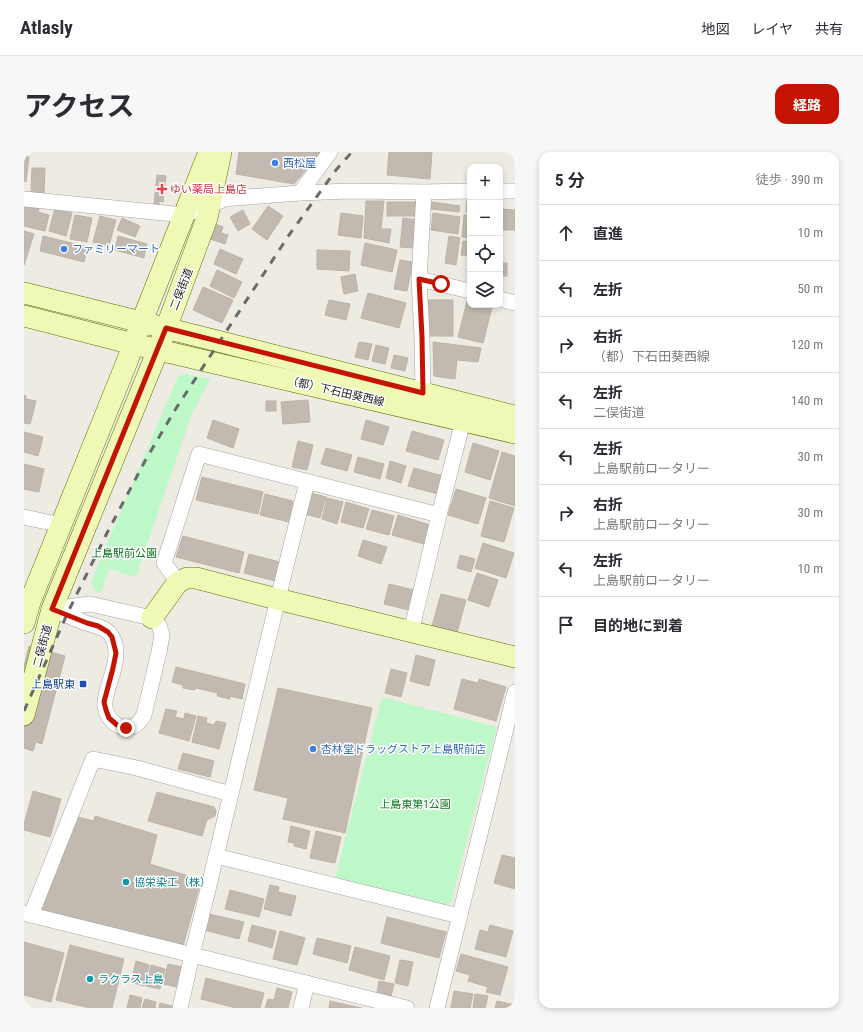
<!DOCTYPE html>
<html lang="ja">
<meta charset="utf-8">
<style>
:root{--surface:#fff;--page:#f7f7f7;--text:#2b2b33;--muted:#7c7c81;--line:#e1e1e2;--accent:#c51303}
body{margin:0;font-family:"Roboto Condensed","Noto Sans JP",sans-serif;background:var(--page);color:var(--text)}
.controls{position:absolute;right:12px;top:12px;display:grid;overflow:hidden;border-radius:8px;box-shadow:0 2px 6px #0003}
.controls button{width:36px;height:36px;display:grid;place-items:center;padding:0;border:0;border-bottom:1px solid var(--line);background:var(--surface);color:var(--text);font:20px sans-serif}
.stop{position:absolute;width:12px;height:12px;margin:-9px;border:3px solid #c51303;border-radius:50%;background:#fff}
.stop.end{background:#c51303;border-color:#fff;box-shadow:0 1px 4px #0008}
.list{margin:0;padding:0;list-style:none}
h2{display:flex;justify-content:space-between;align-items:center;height:52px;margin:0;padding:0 16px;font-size:17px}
h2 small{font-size:13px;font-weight:400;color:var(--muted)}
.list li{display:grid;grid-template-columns:26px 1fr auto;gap:12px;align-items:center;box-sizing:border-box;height:56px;padding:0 16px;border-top:1px solid var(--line)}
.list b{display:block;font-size:15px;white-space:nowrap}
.list p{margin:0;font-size:13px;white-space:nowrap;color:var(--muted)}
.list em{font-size:13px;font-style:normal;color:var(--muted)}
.icon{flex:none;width:22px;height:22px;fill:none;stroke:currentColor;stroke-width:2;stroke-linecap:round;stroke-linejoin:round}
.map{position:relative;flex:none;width:491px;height:856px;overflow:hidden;border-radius:12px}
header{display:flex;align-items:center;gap:24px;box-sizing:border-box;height:56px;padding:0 20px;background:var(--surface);border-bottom:1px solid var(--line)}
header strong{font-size:19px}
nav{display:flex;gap:22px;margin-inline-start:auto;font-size:14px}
.intro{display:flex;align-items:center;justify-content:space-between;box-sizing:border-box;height:96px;padding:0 24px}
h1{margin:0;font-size:28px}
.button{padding:10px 18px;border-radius:12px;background:var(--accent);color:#fff;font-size:14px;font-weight:700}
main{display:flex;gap:24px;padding:0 24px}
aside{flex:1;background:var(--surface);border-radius:12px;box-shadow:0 2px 6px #0003}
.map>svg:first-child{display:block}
.park{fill:#bef8c8}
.building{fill:#c2bab1;stroke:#bfb2a5}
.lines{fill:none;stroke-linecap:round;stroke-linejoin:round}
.street-casing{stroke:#a3a3a3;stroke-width:16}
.secondary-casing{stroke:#5c7006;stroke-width:22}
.street{stroke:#fff;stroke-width:15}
.secondary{stroke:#eff8b5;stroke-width:21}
.rail{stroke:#6a6a6a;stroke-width:3;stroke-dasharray:8 8;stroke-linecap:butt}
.route{stroke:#c51303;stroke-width:5}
.shop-dot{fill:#3f7fe0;stroke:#fff;stroke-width:1.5}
.health-dot{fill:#e0444e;stroke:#fff;stroke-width:1.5}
.transit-dot{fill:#1a4fb4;stroke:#fff;stroke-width:1.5}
.culture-dot{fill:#0f9aa8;stroke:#fff;stroke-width:1.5}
.labels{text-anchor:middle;stroke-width:3;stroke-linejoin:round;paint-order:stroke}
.shop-label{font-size:11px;fill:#366cbe;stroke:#fff;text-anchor:start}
.health-label{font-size:11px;fill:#be3a42;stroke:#fff;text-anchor:start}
.street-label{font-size:11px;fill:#1c1c1c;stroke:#fff}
.park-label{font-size:11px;fill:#0d771f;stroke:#fff}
.transit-label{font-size:11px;fill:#164399;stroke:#fff;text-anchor:end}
.culture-label{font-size:11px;fill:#0d838f;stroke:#fff;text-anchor:start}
</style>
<header>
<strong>Atlasly</strong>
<nav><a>地図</a><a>レイヤ</a><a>共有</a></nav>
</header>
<div class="intro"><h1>アクセス</h1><a class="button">経路</a></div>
<main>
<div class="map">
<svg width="491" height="856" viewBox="0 0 491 856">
<rect width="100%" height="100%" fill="#edebe2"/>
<g class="park">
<path d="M162,222L186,227L167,264L112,425L85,417L77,441L72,440L67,430L154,224Z"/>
<path d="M358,545L473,575L427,750L415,757L310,730Z"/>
</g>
<g class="building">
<path d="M215,0H297L270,32L212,22Z"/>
<path d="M365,0H408L406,27L363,23Z"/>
<path d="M0,4L5,5L2,30L0,29Z"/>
<path d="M8,16H21L20,42L7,41Z"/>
<path d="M133,23L142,24L139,50L135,49V53L130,52Z"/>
<path d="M443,48H446V61L442,60Z"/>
<path d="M342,49H360L357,77H367L365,91L340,86Z"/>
<rect x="363" y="50" width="29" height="14"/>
<path d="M408,50L436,54L435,60L407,57Z"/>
<path d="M1,53L15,56L14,60L25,63L21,79L0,74V58Z"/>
<path d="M244,54L259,64L243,88L228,77Z"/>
<path d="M31,56L48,61L42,84L25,79Z"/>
<path d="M476,57L491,58V78H476Z"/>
<path d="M219,58L226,72L214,79L206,65Z"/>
<path d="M317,61L339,64L337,86L314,83Z"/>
<path d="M409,61L436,65L434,82L407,78Z"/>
<path d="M51,63L68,66L63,90L46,87Z"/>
<path d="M440,63H446V86L438,85Z"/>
<path d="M76,64L92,68L85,94L69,90Z"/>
<path d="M98,66L116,74L111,85L93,78Z"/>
<path d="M379,66L394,68L391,96L376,95Z"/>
<path d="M191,72L199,75L197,81L204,83L201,92L186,87Z"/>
<path d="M0,79L10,82L0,113Z"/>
<path d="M19,84L64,95L60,110L16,99Z"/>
<path d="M94,84L123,92L120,106L91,98Z"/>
<path d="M425,84L436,86L432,113L421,111Z"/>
<path d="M439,89L446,90V104L437,103Z"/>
<path d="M341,91L373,98L368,120L337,113Z"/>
<path d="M196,97L219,107L212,122L190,112Z"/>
<path d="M293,98L326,99L325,119L293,117Z"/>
<path d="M376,108L389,110L383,139L370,137Z"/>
<rect x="476" y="111" width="7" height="13"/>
<path d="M193,118L218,130L210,146L186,134Z"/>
<path d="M331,122L334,139L320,142L317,125Z"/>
<path d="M179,135L209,148L198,171L169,158Z"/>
<path d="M344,141L382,151L375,176L337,166Z"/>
<path d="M305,148L326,152L322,168L301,163Z"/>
<rect x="403" y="148" width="26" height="36"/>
<path d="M443,149H446V153H461L468,155L459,191L434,185Z"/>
<path d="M335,190L348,192L344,208L331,205Z"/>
<path d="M409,190L457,196L454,210L433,208L431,227L410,224Z"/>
<path d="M352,193L365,196L361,212L348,209Z"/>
<path d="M370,203L384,206L381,219L367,216Z"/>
<path d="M0,243L2,244V247L12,249L6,272L0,271Z"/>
<path d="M284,248L286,270L259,272L257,250Z"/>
<rect x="242" y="249" width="10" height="10"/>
<path d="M189,268L215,277L209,296L183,286Z"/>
<path d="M342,268L365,275L359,293L337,287Z"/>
<path d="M388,279L420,288L414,308L382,299Z"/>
<path d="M0,280L19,285L14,304L0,300Z"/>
<path d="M274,289L289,293L283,318L268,315Z"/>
<path d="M449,291L475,299L466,328L441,320Z"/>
<path d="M302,296L328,303L323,319L297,312Z"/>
<path d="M478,300L491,304V354L465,346Z"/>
<path d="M334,305L360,312L356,327L330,320Z"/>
<path d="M366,309L382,314L377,331L362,326Z"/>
<path d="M0,312L20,317L15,340L0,337Z"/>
<path d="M390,316L419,324L414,342L384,334Z"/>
<path d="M178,325L239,340L234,362L172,348Z"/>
<path d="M432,337L462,346L454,372L424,363Z"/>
<path d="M287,341L302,345L296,366L281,362Z"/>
<path d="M241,342L269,349L265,370L236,363Z"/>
<path d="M303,346L319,350L313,372L298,367Z"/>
<path d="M466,349L490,356L480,390L457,384Z"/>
<path d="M322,350L345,357L339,376L317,370Z"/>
<path d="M348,358L370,364L365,383L342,377Z"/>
<path d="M374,363L406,373L400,392L368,383Z"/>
<path d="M159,384L220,400L215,421L152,405Z"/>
<path d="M339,388L363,395L357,412L334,404Z"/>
<path d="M459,391L490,401L482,426L451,416Z"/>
<path d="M225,402L256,410L251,429L220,421Z"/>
<path d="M436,403L451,407L447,420L433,416Z"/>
<path d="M453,421L474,428L465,455L444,448Z"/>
<path d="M365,432L390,438L385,458L360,452Z"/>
<path d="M417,442L442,448L433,481L408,474Z"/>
<path d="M5,494L41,504L18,592L12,590L9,599L0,596V514Z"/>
<path d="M392,503L411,508L405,534L386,529Z"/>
<path d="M152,515L221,532L218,547L206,544V547L193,544L194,541L172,536L171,538L159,536V533L148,530Z"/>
<path d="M367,517L383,521L377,545L361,541Z"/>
<path d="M438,527L454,531L455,527L482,535L472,569L430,557Z"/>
<path d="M254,536L348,556L321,681L259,667L264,646L230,638Z"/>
<path d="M142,557L153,559L151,565L160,567L161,561L172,564L165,589L135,581Z"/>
<path d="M174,564L183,566L182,571L190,573L192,569L202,571L195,597L168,590Z"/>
<path d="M159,601L190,609L186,625L154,617Z"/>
<path d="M9,639L37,647L26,685L0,678V672Z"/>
<path d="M133,640L190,655L192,659L191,664L183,668L178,684L124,669Z"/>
<path d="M71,664L133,683L126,712L174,727L176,732L159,794L18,758L54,665L70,669Z"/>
<path d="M267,674L286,679L282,697L270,694V691L264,690Z"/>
<path d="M292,679L317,685L311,711L286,706Z"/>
<path d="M478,703L491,706V737L470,731Z"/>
<path d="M246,733L255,735L254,740L272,744L267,764L240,757Z"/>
<path d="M206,738L240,747L235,765L201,757Z"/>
<path d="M185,762L220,770L215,787L180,778Z"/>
<path d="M363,765L422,780L415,806L357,791Z"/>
<path d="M228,773L252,779L248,796L224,789Z"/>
<path d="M466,773L489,779L482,805L451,797L456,778L464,780Z"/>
<path d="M256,779L281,786L273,813L249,807Z"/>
<path d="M293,786L327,794L323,811L289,802Z"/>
<path d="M0,790L40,801L27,850L0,843Z"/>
<path d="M46,793L100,807L88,856H66L32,848Z"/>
<path d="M331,795L366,804L360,828L325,818Z"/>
<path d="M437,802L484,815L476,843L462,840L464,835L444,829L446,823L432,819Z"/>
<path d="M376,808L389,810L384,834L371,831Z"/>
<path d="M112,809L125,813L120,834L107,830Z"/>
<path d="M144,812L158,815L153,835L139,832Z"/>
<path d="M127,813L141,817L136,837L122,834Z"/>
<path d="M182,826L240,841L236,856H212L177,847Z"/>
<path d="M355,829L370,832L367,844L353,841Z"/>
<path d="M253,836L268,840L264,856H241L244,847L250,848Z"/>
<path d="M430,839L449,842L446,856H427Z"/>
<path d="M451,842L464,844L461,856H449Z"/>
<path d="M106,843L118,846L116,856H103Z"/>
<path d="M121,847L132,850L131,856H118Z"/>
<path d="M306,849L337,856H305Z"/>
<path d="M473,849L491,853V856H471Z"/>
<path d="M136,851L148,854V856H135Z"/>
</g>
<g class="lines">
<g class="street-casing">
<g id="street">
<path d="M476,39H491"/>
<path d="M276,41L306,0"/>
<path d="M0,47L160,63L201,47L211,46L276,41L325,39L400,40L446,39"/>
<path d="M395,127L400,40"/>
<path d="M476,147L491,151"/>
<path d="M399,241L398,185L395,127L446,139"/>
<path d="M415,363L439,269"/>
<path d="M0,365L37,373"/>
<path d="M154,430L140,411L142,405L175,302L415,363L387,480"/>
<path d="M66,452L128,466L135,473L138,483L135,500L120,563C116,569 114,573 107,575C93,579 79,563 81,549C84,528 100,503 87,483C81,475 71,474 62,471C51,467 40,462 28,457Z"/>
<path d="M192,704L435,764"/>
<path d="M0,761L7,763L69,607L113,616L207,642"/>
<path d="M7,763L383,856"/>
<path d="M156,856L162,830L168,803C207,645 243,487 283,330"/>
<path d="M277,856L283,831"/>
<path d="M413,856L491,540"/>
</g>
</g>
<g class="secondary-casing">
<g id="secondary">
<path d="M0,141C164,181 327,223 491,264"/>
<path d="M0,164L109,192L491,281"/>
<path d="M128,466L154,430L163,426H172L253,447L491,505"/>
<path d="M0,471L6,450L104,207L109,192L185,0"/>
<path d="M0,563L28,457L134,198L183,66L197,0"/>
</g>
</g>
<use href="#street" class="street"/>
<use href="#secondary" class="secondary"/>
<path class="rail" d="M0,559L44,460L83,381L121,309L151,258L265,83L312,18L328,0"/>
</g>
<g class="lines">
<path class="route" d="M102,576L93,573L85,566L82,558L80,550L89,516L92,501L88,485L84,480L74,474L63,471L28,457L142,176L399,241L398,185L395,127L417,132"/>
</g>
<g class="shop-dot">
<circle cx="251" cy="11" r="4"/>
<circle cx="40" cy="97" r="4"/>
<circle cx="289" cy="597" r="4"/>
</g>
<path class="health-dot" d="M136 31h4v4h4v4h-4v4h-4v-4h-4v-4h4z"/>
<rect class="transit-dot" x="55" y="528" width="8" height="8" rx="2"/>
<g class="culture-dot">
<circle cx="102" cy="730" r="4"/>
<circle cx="66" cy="827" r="4"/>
</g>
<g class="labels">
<g class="shop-label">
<text x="259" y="15">西松屋</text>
<text x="48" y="101">ファミリーマート</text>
<text x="297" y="601">杏林堂ドラッグストア上島駅前店</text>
</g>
<g class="health-label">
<text x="146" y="41">ゆい薬局上島店</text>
</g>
<g class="street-label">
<text transform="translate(157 137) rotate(-69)" y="4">二俣街道</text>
<text transform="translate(312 239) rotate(13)" y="4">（都）下石田葵西線</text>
<text transform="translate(18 494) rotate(-75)" y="4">二俣街道</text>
</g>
<g class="park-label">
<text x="100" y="405">上島駅前公園</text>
<text x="391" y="656">上島東第1公園</text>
</g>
<g class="transit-label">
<text x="51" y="536">上島駅東</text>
</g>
<g class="culture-label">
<text x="110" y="734">協栄染工（株）</text>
<text x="74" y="831">ラクラス上島</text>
</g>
</g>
</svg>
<div class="controls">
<button>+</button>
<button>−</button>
<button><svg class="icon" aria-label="locate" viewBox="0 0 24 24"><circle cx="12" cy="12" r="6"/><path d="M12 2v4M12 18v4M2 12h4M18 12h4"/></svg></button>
<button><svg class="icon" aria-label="layers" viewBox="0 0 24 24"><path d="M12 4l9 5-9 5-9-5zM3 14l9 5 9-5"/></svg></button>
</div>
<div class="stop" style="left:417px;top:132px"></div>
<div class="stop end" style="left:102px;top:576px"></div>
</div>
<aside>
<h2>5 分<small>徒歩 · 390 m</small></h2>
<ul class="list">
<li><svg class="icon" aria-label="ahead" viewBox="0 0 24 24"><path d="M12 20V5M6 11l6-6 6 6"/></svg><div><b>直進</b></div><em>10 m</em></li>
<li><svg class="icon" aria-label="left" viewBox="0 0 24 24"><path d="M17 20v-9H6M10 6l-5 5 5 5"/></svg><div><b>左折</b></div><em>50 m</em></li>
<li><svg class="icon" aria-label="right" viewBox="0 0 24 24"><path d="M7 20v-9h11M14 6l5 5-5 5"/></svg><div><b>右折</b><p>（都）下石田葵西線</p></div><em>120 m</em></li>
<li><svg class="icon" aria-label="left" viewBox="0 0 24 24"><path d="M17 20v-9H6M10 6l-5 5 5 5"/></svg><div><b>左折</b><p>二俣街道</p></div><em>140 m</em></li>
<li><svg class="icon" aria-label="left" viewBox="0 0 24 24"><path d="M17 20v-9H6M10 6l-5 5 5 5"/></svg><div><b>左折</b><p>上島駅前ロータリー</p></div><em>30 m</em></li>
<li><svg class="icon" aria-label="right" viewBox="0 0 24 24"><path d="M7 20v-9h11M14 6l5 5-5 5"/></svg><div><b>右折</b><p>上島駅前ロータリー</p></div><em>30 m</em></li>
<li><svg class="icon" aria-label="left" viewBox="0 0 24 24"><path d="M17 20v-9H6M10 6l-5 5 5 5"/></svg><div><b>左折</b><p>上島駅前ロータリー</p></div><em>10 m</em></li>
<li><svg class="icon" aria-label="arrive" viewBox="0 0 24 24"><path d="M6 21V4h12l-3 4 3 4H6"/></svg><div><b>目的地に到着</b></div></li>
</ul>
</aside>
</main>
